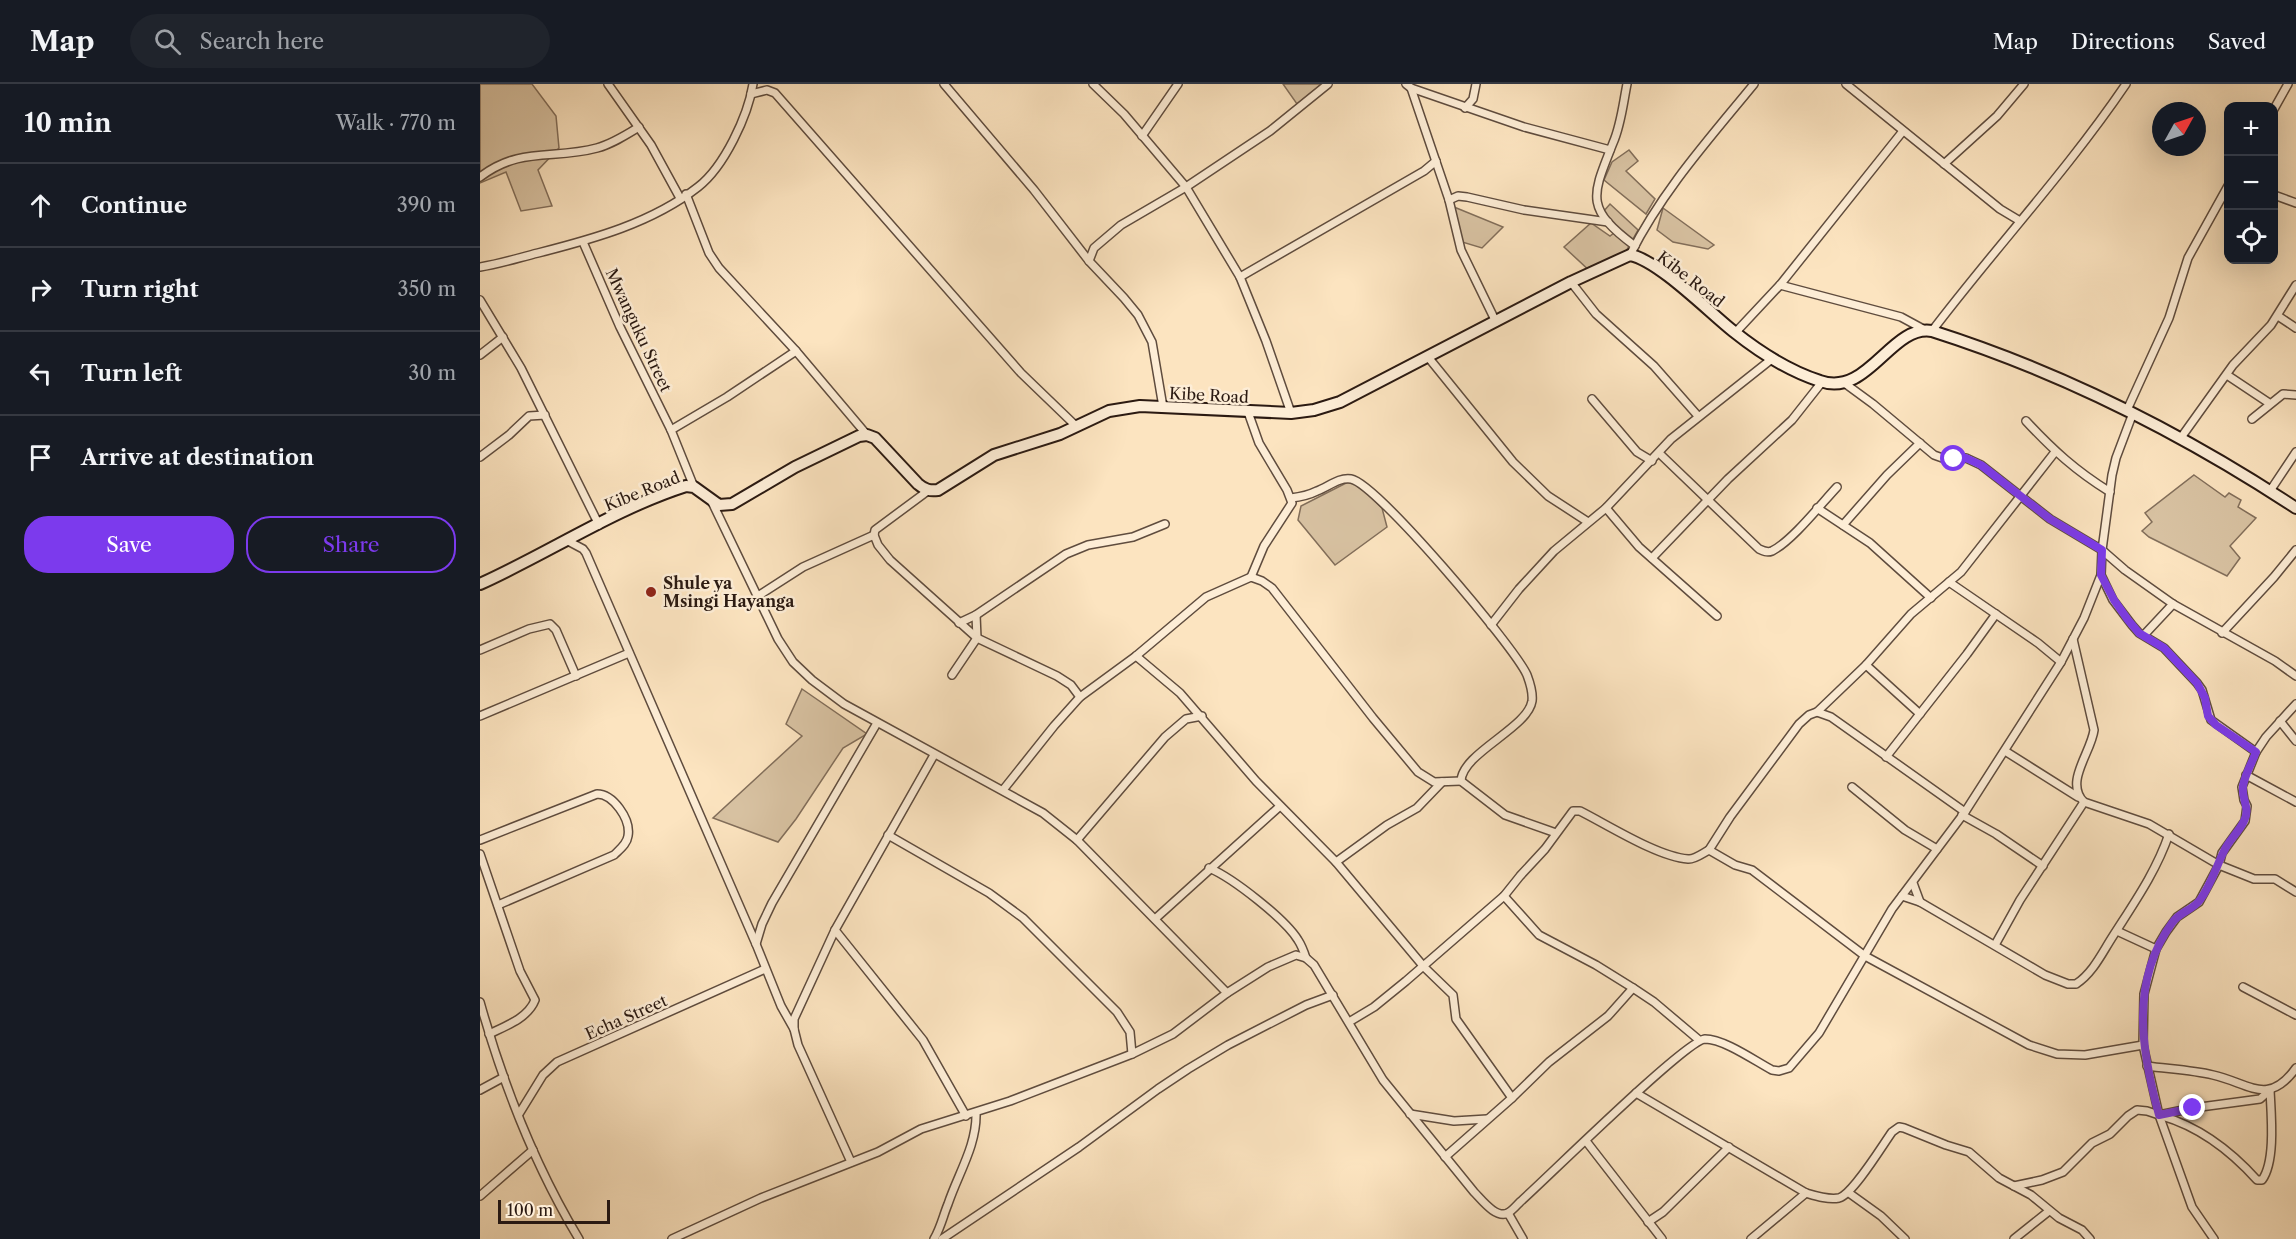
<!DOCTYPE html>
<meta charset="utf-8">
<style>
:root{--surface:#171b24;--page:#20242c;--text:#f1f3f6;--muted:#9ea1a6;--line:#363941;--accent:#7c3aed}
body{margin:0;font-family:"Libre Caslon Text",serif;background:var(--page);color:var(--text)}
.controls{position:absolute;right:18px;top:18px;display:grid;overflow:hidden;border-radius:12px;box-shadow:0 6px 24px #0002}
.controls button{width:54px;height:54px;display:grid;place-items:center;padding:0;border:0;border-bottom:2px solid var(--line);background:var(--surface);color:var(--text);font:30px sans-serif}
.compass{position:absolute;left:1672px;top:18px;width:54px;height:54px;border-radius:50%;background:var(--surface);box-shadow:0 6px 24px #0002;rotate:50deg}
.scale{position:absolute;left:18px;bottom:15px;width:112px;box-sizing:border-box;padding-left:6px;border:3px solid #2b1a12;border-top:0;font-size:16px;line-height:21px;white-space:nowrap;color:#2b1a12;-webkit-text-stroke:4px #fdedd6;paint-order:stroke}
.stop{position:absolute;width:18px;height:18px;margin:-14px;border:4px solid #7c3aed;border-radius:50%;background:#fff}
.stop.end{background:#7c3aed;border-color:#fff;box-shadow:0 2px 6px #0008}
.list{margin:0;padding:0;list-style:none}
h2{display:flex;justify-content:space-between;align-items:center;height:78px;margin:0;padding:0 24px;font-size:26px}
h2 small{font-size:20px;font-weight:400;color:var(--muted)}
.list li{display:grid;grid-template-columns:39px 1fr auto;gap:18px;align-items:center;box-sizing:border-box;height:84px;padding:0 24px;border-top:2px solid var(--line)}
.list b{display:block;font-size:22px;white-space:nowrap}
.list em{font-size:20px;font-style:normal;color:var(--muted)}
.actions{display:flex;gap:12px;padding:18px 24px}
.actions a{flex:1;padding:14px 0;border:2px solid var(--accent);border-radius:24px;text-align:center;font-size:21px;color:var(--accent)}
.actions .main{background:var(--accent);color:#fff}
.icon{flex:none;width:33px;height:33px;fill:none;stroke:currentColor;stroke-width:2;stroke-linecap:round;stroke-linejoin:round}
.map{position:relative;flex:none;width:1816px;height:1155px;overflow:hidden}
header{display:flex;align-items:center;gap:36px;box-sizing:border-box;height:84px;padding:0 30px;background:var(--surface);border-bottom:2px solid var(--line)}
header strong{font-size:28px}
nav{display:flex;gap:33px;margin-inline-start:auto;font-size:21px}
.search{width:420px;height:54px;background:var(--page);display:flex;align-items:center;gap:15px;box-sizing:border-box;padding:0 21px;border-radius:33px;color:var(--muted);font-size:22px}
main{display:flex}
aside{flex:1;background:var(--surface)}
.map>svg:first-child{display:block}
.green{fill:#d8c2a2;stroke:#826e5a;stroke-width:1.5}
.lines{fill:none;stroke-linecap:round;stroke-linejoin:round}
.street-casing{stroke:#5f4c3e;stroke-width:10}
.secondary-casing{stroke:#2b1a12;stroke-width:14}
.street{stroke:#fdedd6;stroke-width:7}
.secondary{stroke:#fdedd6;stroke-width:10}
.route{stroke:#7c3aed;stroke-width:8}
.poi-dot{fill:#8f2418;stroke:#fdedd6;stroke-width:2}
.labels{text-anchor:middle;stroke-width:5;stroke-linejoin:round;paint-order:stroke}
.street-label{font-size:16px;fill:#2b1a12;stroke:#fdedd6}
.poi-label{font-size:16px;font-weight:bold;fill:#2b1a12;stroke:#fdedd6;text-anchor:start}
</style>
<header>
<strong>Map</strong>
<div class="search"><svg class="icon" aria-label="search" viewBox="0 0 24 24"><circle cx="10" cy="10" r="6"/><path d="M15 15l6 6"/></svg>Search here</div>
<nav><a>Map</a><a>Directions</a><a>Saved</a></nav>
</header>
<main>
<aside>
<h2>10 min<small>Walk · 770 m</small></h2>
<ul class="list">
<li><svg class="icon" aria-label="ahead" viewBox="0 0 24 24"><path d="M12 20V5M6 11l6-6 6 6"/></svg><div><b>Continue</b></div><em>390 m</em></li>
<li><svg class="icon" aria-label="right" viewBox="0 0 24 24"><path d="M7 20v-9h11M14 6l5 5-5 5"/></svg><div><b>Turn right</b></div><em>350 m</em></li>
<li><svg class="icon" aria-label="left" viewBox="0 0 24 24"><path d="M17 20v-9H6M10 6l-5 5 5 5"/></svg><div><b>Turn left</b></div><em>30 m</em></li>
<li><svg class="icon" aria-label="arrive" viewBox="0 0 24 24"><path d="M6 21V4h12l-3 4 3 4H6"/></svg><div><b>Arrive at destination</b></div></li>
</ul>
<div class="actions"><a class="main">Save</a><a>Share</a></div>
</aside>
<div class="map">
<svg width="1816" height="1155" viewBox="0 0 1816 1155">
<rect width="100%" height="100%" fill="#fce4c0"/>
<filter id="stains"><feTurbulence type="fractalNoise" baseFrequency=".00333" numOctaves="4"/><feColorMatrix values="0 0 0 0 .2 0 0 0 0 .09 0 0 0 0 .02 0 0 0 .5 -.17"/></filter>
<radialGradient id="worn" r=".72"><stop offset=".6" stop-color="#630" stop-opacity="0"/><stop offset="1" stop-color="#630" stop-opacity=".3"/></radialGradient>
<g class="green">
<path d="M0,0H52L76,32L79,64L58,86L72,122L41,127L26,88L0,99Z"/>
<path d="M803,0H842L817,20Z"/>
<path d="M1149,66L1158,77L1146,87L1175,115L1166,130L1124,96L1132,78Z"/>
<path d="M1130,120L1158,146L1145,169L1112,189L1084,163L1111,139L1130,152L1139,145L1123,128Z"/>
<path d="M974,123L1023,143L1002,164L982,158Z"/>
<path d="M1183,124L1234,161L1228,165L1193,158L1177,146Z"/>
<path d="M1714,391L1745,413L1749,409L1761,416L1758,423L1776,434L1750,462L1760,474L1747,492L1669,453L1662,447L1672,438L1665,429Z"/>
<path d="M870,397L888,410L902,424L907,443L855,481L818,436L821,422Z"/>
<path d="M322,605L387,650L363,664L316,735L298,758L233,734L322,652L306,640Z"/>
</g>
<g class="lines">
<g class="street-casing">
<g id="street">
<path d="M128,0L171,61L200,114"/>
<path d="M464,0L554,106L609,177L644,214L658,231L672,258L683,323"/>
<path d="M613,0L644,30L706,103L760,193L786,257L811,329"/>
<path d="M926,0L931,4L1044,43L1130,66"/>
<path d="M1147,0C1143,20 1141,41 1133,59C1112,112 1104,124 1155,162"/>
<path d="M1366,0L1520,125L1540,137"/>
<path d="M931,4L969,116L981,166L1016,238"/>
<path d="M271,10L287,6L295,9L541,289L596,342"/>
<path d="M985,24L993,15L996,0"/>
<path d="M1794,25L1808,0"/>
<path d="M662,52L698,0"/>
<path d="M1464,80L1517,32L1544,0"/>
<path d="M0,93C41,62 73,76 117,64C132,60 146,51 159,43"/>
<path d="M206,110L229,169L239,184L316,267L387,351"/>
<path d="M1794,111L1816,119"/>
<path d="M969,116L978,112L987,113L1044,126L1128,138"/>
<path d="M103,158L140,243L191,346L214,403"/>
<path d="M1150,171C1182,107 1229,55 1274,0"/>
<path d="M609,177L614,164L641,141L706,103L790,47L848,0"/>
<path d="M0,183C20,180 38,174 58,169C113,155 172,139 218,103C244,83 268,32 273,0"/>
<path d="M760,193L944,87L956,77"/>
<path d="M1091,198L1116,230L1174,282L1218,332"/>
<path d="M1300,201L1421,233L1445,246"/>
<path d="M0,216L41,284L119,441"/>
<path d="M1798,232L1816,244"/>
<path d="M1452,247C1515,164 1587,87 1646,0"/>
<path d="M1255,249L1300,201L1423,47"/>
<path d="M0,271L23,253"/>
<path d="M948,273L1033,378L1068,412L1108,438"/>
<path d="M1747,291L1789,319"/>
<path d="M1363,298L1393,320L1454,371L1468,376L1486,374L1501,381L1570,435L1622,466L1645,486L1693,520L1795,577L1816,592"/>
<path d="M1112,315L1157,368L1172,377"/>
<path d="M1647,326L1689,234L1708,174L1748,102"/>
<path d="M768,328L779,359L807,406L812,419L784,462L771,493"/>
<path d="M1772,335L1803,310L1816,311"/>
<path d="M1546,337C1573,366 1596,387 1630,408"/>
<path d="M191,346L247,313L316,267"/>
<path d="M1700,355L1753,281L1791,241L1816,201"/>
<path d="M1179,369L1279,465C1283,467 1287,469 1292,467C1312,457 1341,420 1357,403"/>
<path d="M0,373L29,351L49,332L65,331"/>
<path d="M449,406L395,446L394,451L398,461L410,476L497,554L577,592L591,601L600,613"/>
<path d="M1790,407L1816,368"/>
<path d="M811,414C820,413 829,411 837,407C848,403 859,393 871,395C896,399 1034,562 1047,591C1050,599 1053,609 1052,617C1048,644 982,669 981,697L1025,731L1076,749"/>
<path d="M231,416L298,555L313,578L332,596L364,620L563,729L597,756L747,909"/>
<path d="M1126,424L1159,463L1237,532"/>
<path d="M1337,424L1390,459L1451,514"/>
<path d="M1363,441L1407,391L1440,359"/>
<path d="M88,457L103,465L106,469L276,860L301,922L314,945"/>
<path d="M1172,474L1248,395L1312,336L1342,298"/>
<path d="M1621,491L1633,516L1652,541L1659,549L1684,564L1717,599L1722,606L1731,636L1776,668"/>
<path d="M1469,498L1558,559L1581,578"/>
<path d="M278,512L323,483L394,451"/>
<path d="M479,539L496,531L586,470L608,461L653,453L685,440"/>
<path d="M1011,541L1039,505L1074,467L1126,424L1191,355L1293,274"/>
<path d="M1742,549L1794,493L1816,466"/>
<path d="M1664,551L1693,520"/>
<path d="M1593,555L1614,646C1611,669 1584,698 1604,718L1669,740L1739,781L1774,795H1795L1816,808"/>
<path d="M0,566L49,545L70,540L76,546L96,592"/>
<path d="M656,572L700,609L776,697L856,778L944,883L973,911L976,935L1032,1014"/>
<path d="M1386,581L1440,630"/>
<path d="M472,591L497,554L496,531"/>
<path d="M1337,628L1351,633L1485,728"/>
<path d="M0,632L149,569"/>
<path d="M1800,637L1816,657"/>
<path d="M1525,667L1598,713"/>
<path d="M1406,673L1487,570L1516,530"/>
<path d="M1766,691L1816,718"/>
<path d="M1372,703L1425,746L1457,765"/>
<path d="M523,706L574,642L600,613L656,572L726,513L771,493L782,497L792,504L893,634L938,688L954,698L981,697"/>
<path d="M1482,731L1516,750L1563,782"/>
<path d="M408,751L509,809L543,834L637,928L650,948L652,970"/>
<path d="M0,756L117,710C133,710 151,735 148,752C147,760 140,765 134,771L18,821"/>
<path d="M597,756L685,653L706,635L722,632"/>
<path d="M1229,766L1250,733L1319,640L1329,631L1337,628L1386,581L1431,530L1481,488L1575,368"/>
<path d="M0,770L40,887L55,916C48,934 26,942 9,950"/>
<path d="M856,778L907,741L937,724L962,698"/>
<path d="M729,784C753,794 805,835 818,856C822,862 824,868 826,874"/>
<path d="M1433,799L1440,818"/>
<path d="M1024,812L1059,851L1116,881L1153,904L1174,918L1219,956"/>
<path d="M1422,812L1440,818L1565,891L1588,900H1596C1613,889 1622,869 1633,852C1654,819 1676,788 1689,750"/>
<path d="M675,835L799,723"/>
<path d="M355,846L443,956L486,1032"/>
<path d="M1637,847L1676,865"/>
<path d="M276,860L282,840L292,819L397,639"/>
<path d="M1515,861L1540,816L1604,718"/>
<path d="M1763,903L1816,931"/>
<path d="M0,918C23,1000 55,1082 99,1155"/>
<path d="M869,938L894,923L926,897L1024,812L1040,792L1065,765L1093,727H1100C1128,741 1178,773 1208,775C1214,776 1223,769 1229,766L1255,781L1272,786L1385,872L1549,961L1577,970L1605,971L1663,961"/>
<path d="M1667,982C1689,985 1712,986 1733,991C1769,999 1788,1023 1816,984"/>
<path d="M0,1006L24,993"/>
<path d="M1156,1009L1326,1109C1336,1112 1348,1116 1359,1114C1373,1110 1402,1062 1412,1048L1419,1043L1424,1044L1466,1061L1489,1068L1519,1094L1551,1111L1579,1134L1602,1146L1610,1155"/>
<path d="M39,1030L63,991L77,978L285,885"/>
<path d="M930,1030L974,1037L1007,1035"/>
<path d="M1682,1032C1720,1043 1750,1066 1777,1096H1782C1796,1077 1791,1029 1790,1006"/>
<path d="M1106,1057L1182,1155"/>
<path d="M965,1073L1032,1014L1069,978L1128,932L1153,904"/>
<path d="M371,1078L318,961L314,945V935L355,846L454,671"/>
<path d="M1534,1102L1562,1096L1583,1088L1612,1059L1630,1050L1648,1032L1657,1026L1667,1027L1679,1031L1713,1024L1780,1015L1790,1006"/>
<path d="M1369,1109L1401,1132L1425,1155"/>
<path d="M0,1112L53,1066"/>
<path d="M1028,1129L1043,1155"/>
<path d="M1168,1138L1183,1128L1249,1063"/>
<path d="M192,1155L281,1114L398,1068L441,1045L530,1017L652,970L693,950L747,909L788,883L816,871L826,874L834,881L903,996L994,1108C1002,1116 1016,1135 1028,1129C1032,1127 1037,1121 1040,1118C1065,1096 1206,956 1225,955C1244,955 1275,977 1292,986L1299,987L1309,984L1339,949L1412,825L1485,728L1581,578L1604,534L1621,491L1622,466L1632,391L1636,374L1653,329"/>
<path d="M454,1155C461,1143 463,1132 468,1120C478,1090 497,1061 496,1029"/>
<path d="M462,1155L599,1063L678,1005L708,985L748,961L826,921L853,911"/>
<path d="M1271,1155L1326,1109"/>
<path d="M1534,1155L1569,1127"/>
<path d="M1734,1155L1712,1123L1679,1031L1663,961L1664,910L1676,865L1686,848L1697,833L1719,818L1739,781L1742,769L1765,737L1767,722L1764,716L1762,703L1776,668L1786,653L1816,620"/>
</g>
</g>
<g class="secondary-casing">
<path id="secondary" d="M0,500C69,469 134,425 206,402L214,403L239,421L252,420L315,383L379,352L387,351L395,354L438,400C445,406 450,407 458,406L514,371L580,350L629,327L660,322L811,329L834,326L860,318L1091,198L1150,171C1178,176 1229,228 1253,247C1278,267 1309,287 1340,297C1388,314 1411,240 1452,247C1581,288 1702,349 1816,424"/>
</g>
<use href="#street" class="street"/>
<use href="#secondary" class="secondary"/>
</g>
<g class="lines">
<path class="route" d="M1474,375L1486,374L1501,381L1570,435L1622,466L1621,491L1634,516L1648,536L1659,549L1684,564L1717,599L1725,614L1728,632L1736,641L1776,668C1772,679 1765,690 1763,702C1761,715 1771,724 1764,737C1759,748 1749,756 1744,767C1736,783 1731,801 1720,816C1713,826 1699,828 1692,839C1650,897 1661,966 1679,1031L1713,1024"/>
</g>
<circle class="poi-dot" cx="171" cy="508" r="6"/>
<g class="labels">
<g class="street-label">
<text transform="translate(1211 195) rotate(38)" y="6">Kibe Road</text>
<text transform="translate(159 246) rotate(65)" y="6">Mwanguku Street</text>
<text transform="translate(729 311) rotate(3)" y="6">Kibe Road</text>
<text transform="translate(162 407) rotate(-22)" y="6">Kibe Road</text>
<text transform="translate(146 933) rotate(-24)" y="6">Echa Street</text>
</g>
<g class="poi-label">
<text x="183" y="505">Shule ya<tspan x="183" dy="18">Msingi Hayanga</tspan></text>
</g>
</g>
<rect width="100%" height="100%" filter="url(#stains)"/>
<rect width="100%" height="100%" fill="url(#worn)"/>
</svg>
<div class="controls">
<button>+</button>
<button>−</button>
<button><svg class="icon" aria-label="locate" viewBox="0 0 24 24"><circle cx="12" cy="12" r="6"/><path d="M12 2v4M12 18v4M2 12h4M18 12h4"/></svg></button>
</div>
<svg class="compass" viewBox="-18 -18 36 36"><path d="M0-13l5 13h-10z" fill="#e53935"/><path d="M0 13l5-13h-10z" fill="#9ea1a6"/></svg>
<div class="scale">100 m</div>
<div class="stop" style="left:1474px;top:375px"></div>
<div class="stop end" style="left:1713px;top:1024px"></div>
</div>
</main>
